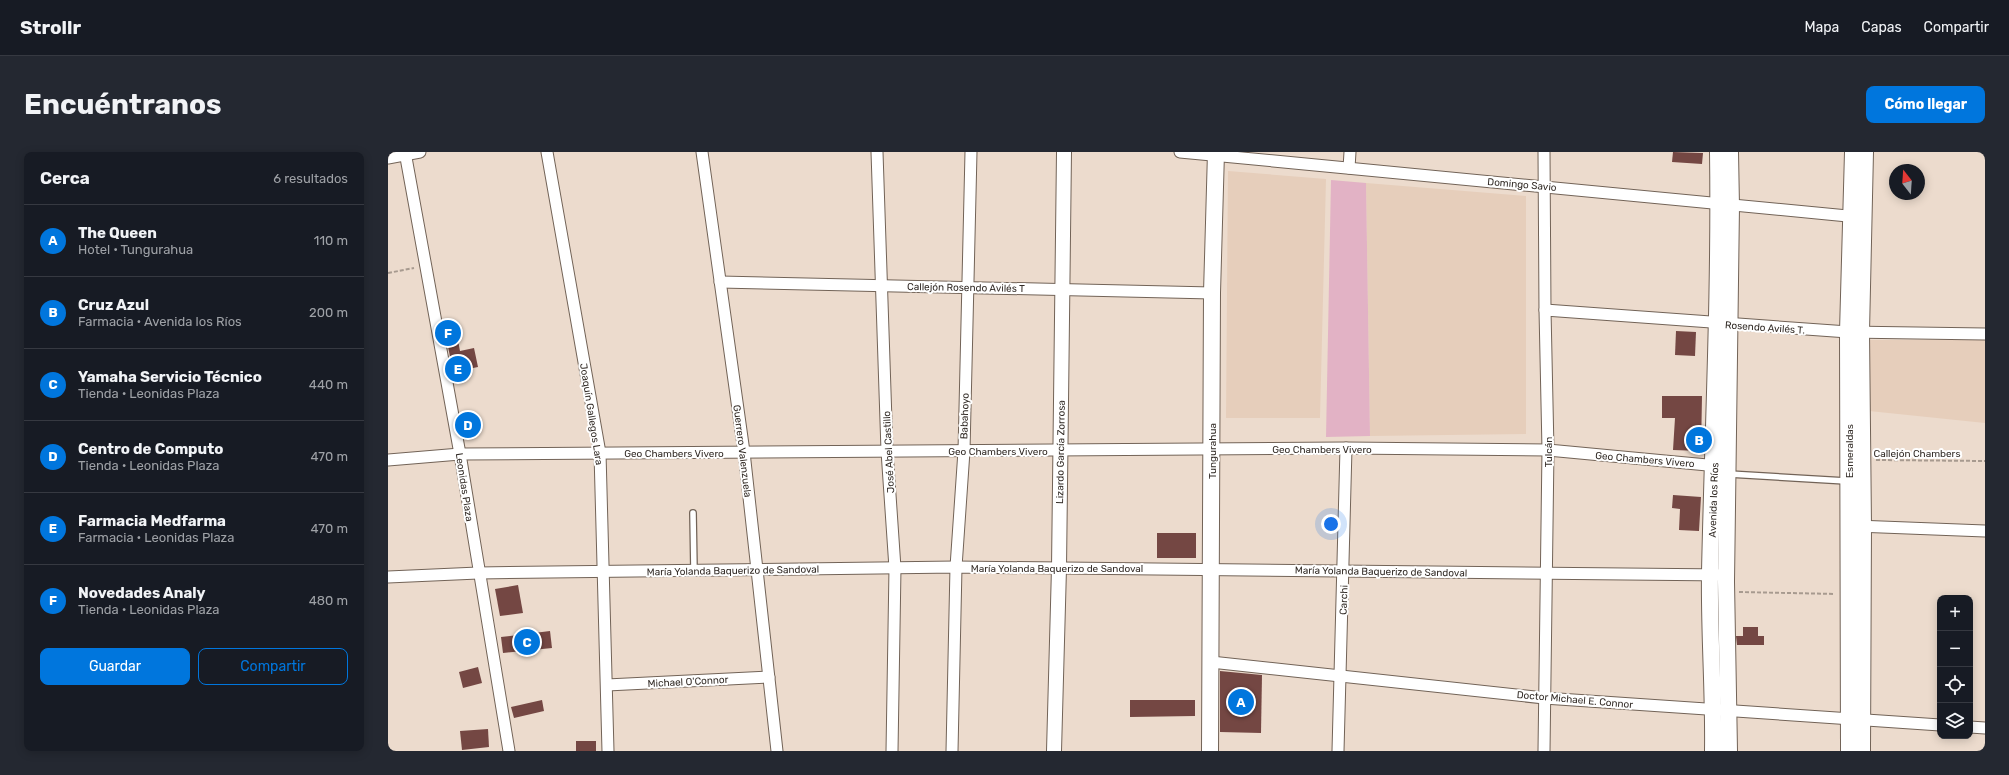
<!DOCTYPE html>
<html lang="es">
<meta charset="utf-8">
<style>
:root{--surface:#171b24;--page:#242831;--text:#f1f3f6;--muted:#9ea1a6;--line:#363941;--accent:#0076dd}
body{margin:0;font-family:Rubik,sans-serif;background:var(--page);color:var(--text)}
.controls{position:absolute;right:12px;bottom:12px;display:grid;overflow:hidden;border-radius:8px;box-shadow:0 2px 10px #0003}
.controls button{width:36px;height:36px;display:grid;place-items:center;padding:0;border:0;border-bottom:1px solid var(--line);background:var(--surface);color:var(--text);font:20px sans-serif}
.compass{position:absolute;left:1501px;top:12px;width:36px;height:36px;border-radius:50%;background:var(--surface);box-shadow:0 2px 10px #0003;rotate:343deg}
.you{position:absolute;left:943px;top:372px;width:14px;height:14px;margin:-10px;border:3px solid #fff;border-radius:50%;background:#1a73e8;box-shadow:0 0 0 6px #1a73e833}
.badge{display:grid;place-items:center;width:26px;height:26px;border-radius:50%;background:var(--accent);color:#fff;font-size:13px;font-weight:700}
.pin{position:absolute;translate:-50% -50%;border:2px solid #fff;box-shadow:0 1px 4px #0006}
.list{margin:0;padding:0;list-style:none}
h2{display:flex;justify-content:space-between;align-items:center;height:52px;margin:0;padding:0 16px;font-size:17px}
h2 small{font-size:13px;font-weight:400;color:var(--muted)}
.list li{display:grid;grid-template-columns:26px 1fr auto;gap:12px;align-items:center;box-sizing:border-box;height:72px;padding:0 16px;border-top:1px solid var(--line)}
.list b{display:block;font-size:15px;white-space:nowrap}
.list p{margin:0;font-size:13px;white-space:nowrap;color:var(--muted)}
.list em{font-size:13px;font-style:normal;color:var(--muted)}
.actions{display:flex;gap:8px;padding:12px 16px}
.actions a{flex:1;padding:9px 0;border:1px solid var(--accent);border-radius:8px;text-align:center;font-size:14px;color:var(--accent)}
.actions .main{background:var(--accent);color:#fff}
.icon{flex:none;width:22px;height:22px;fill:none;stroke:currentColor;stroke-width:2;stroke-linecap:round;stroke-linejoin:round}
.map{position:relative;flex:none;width:1597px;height:599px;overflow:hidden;border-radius:8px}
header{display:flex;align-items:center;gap:24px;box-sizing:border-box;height:56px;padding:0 20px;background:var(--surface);border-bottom:1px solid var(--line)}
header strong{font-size:19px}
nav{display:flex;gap:22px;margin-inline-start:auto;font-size:14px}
.intro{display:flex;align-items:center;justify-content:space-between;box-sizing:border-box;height:96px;padding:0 24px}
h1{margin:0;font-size:28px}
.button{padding:10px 18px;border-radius:8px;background:var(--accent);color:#fff;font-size:14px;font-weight:700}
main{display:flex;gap:24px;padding:0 24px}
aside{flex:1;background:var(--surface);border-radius:8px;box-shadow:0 2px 10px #0003}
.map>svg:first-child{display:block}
.built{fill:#e6cebb}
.green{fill:#e2b2c5}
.building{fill:#744743}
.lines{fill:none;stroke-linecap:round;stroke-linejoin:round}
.service-casing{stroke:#726357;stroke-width:8}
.minor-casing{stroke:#726357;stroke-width:13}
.tertiary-casing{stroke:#726357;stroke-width:16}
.secondary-casing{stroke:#726357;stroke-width:18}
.path{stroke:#a79a8f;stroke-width:2;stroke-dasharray:4 2;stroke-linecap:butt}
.service{stroke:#fff;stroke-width:5.5}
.minor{stroke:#fff;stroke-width:11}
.tertiary{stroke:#fff;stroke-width:14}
.secondary{stroke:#fff;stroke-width:16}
.labels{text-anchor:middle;stroke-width:4;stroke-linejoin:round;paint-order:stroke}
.street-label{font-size:10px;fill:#322b26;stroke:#fff}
</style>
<header>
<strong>Strollr</strong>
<nav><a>Mapa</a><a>Capas</a><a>Compartir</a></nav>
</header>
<div class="intro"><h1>Encuéntranos</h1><a class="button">Cómo llegar</a></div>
<main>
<aside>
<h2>Cerca<small>6 resultados</small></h2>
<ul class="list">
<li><span class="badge">A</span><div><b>The Queen</b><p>Hotel · Tungurahua</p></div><em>110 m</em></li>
<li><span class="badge">B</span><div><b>Cruz Azul</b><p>Farmacia · Avenida los Ríos</p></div><em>200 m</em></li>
<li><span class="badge">C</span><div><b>Yamaha Servicio Técnico</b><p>Tienda · Leonidas Plaza</p></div><em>440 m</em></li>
<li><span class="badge">D</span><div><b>Centro de Computo</b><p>Tienda · Leonidas Plaza</p></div><em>470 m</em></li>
<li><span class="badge">E</span><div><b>Farmacia Medfarma</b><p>Farmacia · Leonidas Plaza</p></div><em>470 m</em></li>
<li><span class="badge">F</span><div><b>Novedades Analy</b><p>Tienda · Leonidas Plaza</p></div><em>480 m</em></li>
</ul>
<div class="actions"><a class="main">Guardar</a><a>Compartir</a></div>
</aside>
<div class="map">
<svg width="1597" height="599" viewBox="0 0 1597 599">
<rect width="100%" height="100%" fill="#ecdbcd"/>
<g class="built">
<path d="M840,19L938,27L932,266H838Z"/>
<path d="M978,31L1138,44V282L982,284Z"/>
<path d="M1481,188H1597V271L1481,259Z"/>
</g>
<path class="green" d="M943,28L978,31L982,284L938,285Z"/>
<g class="building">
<path d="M1285,0L1315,1L1314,12L1284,10Z"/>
<path d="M67,172L72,199L86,196L90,215L65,220L56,174Z"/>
<path d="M1288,179L1308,180L1307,204L1287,203Z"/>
<path d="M1274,244H1314L1313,299L1285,298L1287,266H1274Z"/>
<path d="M1285,343L1313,345L1311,379L1291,378L1292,357L1284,356Z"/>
<rect x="769" y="381" width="39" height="25"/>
<path d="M130,433L135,461L112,464L107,437Z"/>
<path d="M1355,475H1370V484H1376V493H1349L1348,484H1355Z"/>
<path d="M162,479L164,496L115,501L113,485Z"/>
<path d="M90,515L94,531L75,536L71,520Z"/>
<path d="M832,519L874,523L873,581L832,580Z"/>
<path d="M154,548L156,559L126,566L123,555Z"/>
<path d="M742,548H807V564L742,565Z"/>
<path d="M100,577L101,595L74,598L72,579Z"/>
<rect x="188" y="589" width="20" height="10"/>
</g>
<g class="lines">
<g class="service-casing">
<g id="service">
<path d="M1341,322L1458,329"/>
<path d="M305,361L306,419"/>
</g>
</g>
<g class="minor-casing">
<g id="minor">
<path d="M17,0L72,302L121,599"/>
<path d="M159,0L212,301L220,599"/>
<path d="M314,0L356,300L389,599"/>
<path d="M489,0L499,299L507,416L504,599"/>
<path d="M792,0L1470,65"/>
<path d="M0,6L32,0"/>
<path d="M961,16L962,0"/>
<path d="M332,130L824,141"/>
<path d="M1157,158L1460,180L1597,182"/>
<path d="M0,308L72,302L958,296L1160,298L1330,314"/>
<path d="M1468,374L1597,379"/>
<path d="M0,425L90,421L568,415L1338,423"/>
<path d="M823,510L1156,546L1552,573"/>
<path d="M219,533L381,525"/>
<path d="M1582,575L1597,576"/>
<path d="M564,599L568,415L576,299L583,0"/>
<path d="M950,599L958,296"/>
<path d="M1156,599L1160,298L1157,158L1156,0"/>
</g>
</g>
<g class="tertiary-casing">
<path id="tertiary" d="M666,599L671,416L676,0"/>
</g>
<g class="secondary-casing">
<g id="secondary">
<path d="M822,599L824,141L828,0"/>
<path d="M1325,599C1326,540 1321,480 1322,420C1325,280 1332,140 1330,0"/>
<path d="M1341,599L1338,430L1343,54L1342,0"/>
<path d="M1461,599L1460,180L1465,0"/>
<path d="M1474,599L1475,374L1473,180L1477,0"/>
</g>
</g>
<g class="path">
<path d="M0,121L26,116"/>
<path d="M1488,308L1597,309"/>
<path d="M1351,440L1447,442"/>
</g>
<use href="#service" class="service"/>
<use href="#minor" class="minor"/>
<use href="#tertiary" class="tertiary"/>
<use href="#secondary" class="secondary"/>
</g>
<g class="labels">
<g class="street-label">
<text transform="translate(1134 32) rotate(5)" y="4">Domingo Savio</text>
<text transform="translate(578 135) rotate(1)" y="4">Callejón Rosendo Avilés T</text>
<text transform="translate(1377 175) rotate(4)" y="4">Rosendo Avilés T.</text>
<text transform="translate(204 262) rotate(81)" y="4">Joaquín Gallegos Lara</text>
<text transform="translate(576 264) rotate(-88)" y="4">Babahoyo</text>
<text x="934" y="301">Geo Chambers Vivero</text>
<text transform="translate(355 299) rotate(83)" y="4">Guerrero Valenzuela</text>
<text x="610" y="303">Geo Chambers Vivero</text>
<text transform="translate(824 299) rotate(-90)" y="4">Tungurahua</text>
<text transform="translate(1461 299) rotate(-90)" y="4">Esmeraldas</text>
<text transform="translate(500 300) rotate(-93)" y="4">José Abel Castillo</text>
<text transform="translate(672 300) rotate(-89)" y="4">Lizardo García Zorrosa</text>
<text transform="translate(1160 300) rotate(-90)" y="4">Tulcán</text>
<text x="286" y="305">Geo Chambers Vivero</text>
<text x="1529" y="305">Callejón Chambers</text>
<text transform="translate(1257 307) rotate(5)" y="4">Geo Chambers Vivero</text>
<text transform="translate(77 335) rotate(81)" y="4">Leonidas Plaza</text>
<text transform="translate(1325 348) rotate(-88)" y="4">Avenida los Ríos</text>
<text x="669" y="420">María Yolanda Baquerizo de Sandoval</text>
<text transform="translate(345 418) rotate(-1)" y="4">María Yolanda Baquerizo de Sandoval</text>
<text transform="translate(993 419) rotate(1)" y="4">María Yolanda Baquerizo de Sandoval</text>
<text transform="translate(955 448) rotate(-88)" y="4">Carchi</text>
<text transform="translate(300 529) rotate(-3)" y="4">Michael O'Connor</text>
<text transform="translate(1187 547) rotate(5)" y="4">Doctor Michael E. Connor</text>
</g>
</g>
</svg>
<div class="controls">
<button>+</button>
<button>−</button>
<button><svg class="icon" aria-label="locate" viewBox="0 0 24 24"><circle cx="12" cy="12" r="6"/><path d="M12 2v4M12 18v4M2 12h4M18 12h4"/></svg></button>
<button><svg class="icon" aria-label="layers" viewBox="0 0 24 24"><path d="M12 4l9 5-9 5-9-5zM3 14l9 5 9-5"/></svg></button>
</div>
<svg class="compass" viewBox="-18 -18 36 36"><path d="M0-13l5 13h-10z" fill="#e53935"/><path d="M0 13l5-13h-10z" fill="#9ea1a6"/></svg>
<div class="you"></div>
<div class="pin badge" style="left:853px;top:550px">A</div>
<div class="pin badge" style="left:1311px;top:288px">B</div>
<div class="pin badge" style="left:139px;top:490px">C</div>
<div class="pin badge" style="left:80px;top:273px">D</div>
<div class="pin badge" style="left:70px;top:217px">E</div>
<div class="pin badge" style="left:60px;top:181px">F</div>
</div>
</main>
